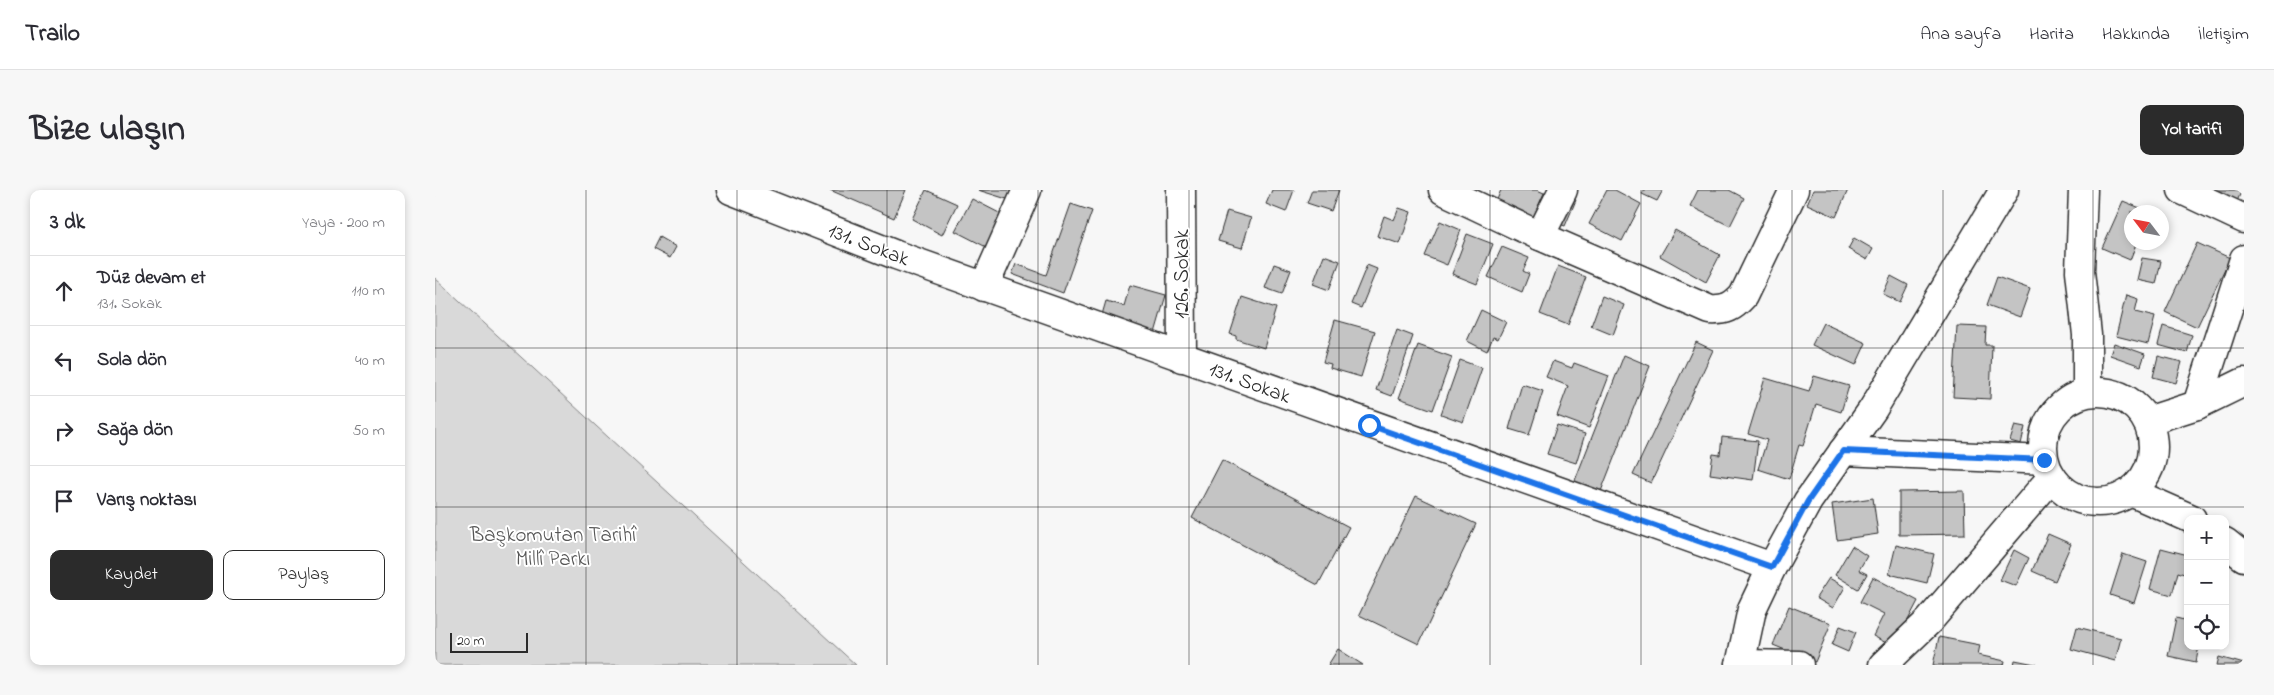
<!DOCTYPE html>
<html lang="tr">
<meta charset="utf-8">
<style>
:root{--surface:#fff;--page:#f7f7f7;--text:#2b2b33;--muted:#7c7c81;--line:#e1e1e2;--accent:#2b2b2b}
body{margin:0;font-family:"Indie Flower",sans-serif;background:var(--page);color:var(--text)}
.controls{position:absolute;right:15px;bottom:15px;display:grid;overflow:hidden;border-radius:10px;box-shadow:0 2px 8px #0003}
.controls button{width:45px;height:45px;display:grid;place-items:center;padding:0;border:0;border-bottom:1px solid var(--line);background:var(--surface);color:var(--text);font:25px sans-serif}
.compass{position:absolute;left:1689px;top:15px;width:45px;height:45px;border-radius:50%;background:var(--surface);box-shadow:0 2px 8px #0003;rotate:302deg}
.scale{position:absolute;left:15px;bottom:12px;width:78px;box-sizing:border-box;padding-left:5px;border:2px solid #2b2b2b;border-top:0;font-size:14px;line-height:18px;white-space:nowrap;color:#2b2b2b;-webkit-text-stroke:4px #fff;paint-order:stroke}
.stop{position:absolute;width:15px;height:15px;margin:-11px;border:4px solid #1a73e8;border-radius:50%;background:#fff}
.stop.end{background:#1a73e8;border-color:#fff;box-shadow:0 1px 5px #0008}
.list{margin:0;padding:0;list-style:none}
h2{display:flex;justify-content:space-between;align-items:center;height:65px;margin:0;padding:0 20px;font-size:21px}
h2 small{font-size:16px;font-weight:400;color:var(--muted)}
.list li{display:grid;grid-template-columns:32px 1fr auto;gap:15px;align-items:center;box-sizing:border-box;height:70px;padding:0 20px;border-top:1px solid var(--line)}
.list b{display:block;font-size:19px;white-space:nowrap}
.list p{margin:0;font-size:16px;white-space:nowrap;color:var(--muted)}
.list em{font-size:16px;font-style:normal;color:var(--muted)}
.actions{display:flex;gap:10px;padding:15px 20px}
.actions a{flex:1;padding:11px 0;border:1px solid var(--accent);border-radius:10px;text-align:center;font-size:18px;color:var(--accent)}
.actions .main{background:var(--accent);color:#fff}
.icon{flex:none;width:28px;height:28px;fill:none;stroke:currentColor;stroke-width:2;stroke-linecap:round;stroke-linejoin:round}
.map{position:relative;flex:none;width:1809px;height:475px;overflow:hidden;border-radius:10px}
header{display:flex;align-items:center;gap:30px;box-sizing:border-box;height:70px;padding:0 25px;background:var(--surface);border-bottom:1px solid var(--line)}
header strong{font-size:24px}
nav{display:flex;gap:28px;margin-inline-start:auto;font-size:18px}
.intro{display:flex;align-items:center;justify-content:space-between;box-sizing:border-box;height:120px;padding:0 30px}
h1{margin:0;font-size:35px}
.button{padding:12px 22px;border-radius:10px;background:var(--accent);color:#fff;font-size:18px;font-weight:700}
main{display:flex;gap:30px;padding:0 30px}
aside{flex:1;background:var(--surface);border-radius:10px;box-shadow:0 2px 8px #0003}
.map>svg:first-child{display:block}
.green{fill:#d9d9d9;stroke:#828282}
.building{fill:#c4c4c4;stroke:#2b2b2b}
.lines{fill:none;stroke-linecap:round;stroke-linejoin:round}
.minor-casing{stroke:#2b2b2b;stroke-width:31}
.major-casing{stroke:#2b2b2b;stroke-width:31}
.minor{stroke:#fff;stroke-width:28}
.major{stroke:#fff;stroke-width:28}
.route{stroke:#1a73e8;stroke-width:6}
.grid{fill:none;stroke:#2b2b2b;stroke-width:1;stroke-opacity:0.55}
.labels{text-anchor:middle;stroke-width:4;stroke-linejoin:round;paint-order:stroke}
.street-label{font-size:21px;fill:#2b2b2b;stroke:#fff}
.park-label{font-size:21px;fill:#565656;stroke:#fff}
</style>
<header>
<strong>Trailo</strong>
<nav><a>Ana sayfa</a><a>Harita</a><a>Hakkında</a><a>İletişim</a></nav>
</header>
<div class="intro"><h1>Bize ulaşın</h1><a class="button">Yol tarifi</a></div>
<main>
<aside>
<h2>3 dk<small>Yaya · 200 m</small></h2>
<ul class="list">
<li><svg class="icon" aria-label="ahead" viewBox="0 0 24 24"><path d="M12 20V5M6 11l6-6 6 6"/></svg><div><b>Düz devam et</b><p>131. Sokak</p></div><em>110 m</em></li>
<li><svg class="icon" aria-label="left" viewBox="0 0 24 24"><path d="M17 20v-9H6M10 6l-5 5 5 5"/></svg><div><b>Sola dön</b></div><em>40 m</em></li>
<li><svg class="icon" aria-label="right" viewBox="0 0 24 24"><path d="M7 20v-9h11M14 6l5 5-5 5"/></svg><div><b>Sağa dön</b></div><em>50 m</em></li>
<li><svg class="icon" aria-label="arrive" viewBox="0 0 24 24"><path d="M6 21V4h12l-3 4 3 4H6"/></svg><div><b>Varış noktası</b></div></li>
</ul>
<div class="actions"><a class="main">Kaydet</a><a>Paylaş</a></div>
</aside>
<div class="map">
<svg width="1809" height="475" viewBox="0 0 1809 475">
<rect width="100%" height="100%" fill="#f7f7f7"/>
<filter id="ink" filterUnits="userSpaceOnUse"><feTurbulence type="fractalNoise" baseFrequency=".02" numOctaves="2"/><feDisplacementMap in="SourceGraphic" scale="10" xChannelSelector="R" yChannelSelector="G"/><feConvolveMatrix kernelMatrix="1 2 1 2 8 2 1 2 1" color-interpolation-filters="sRGB"/></filter>
<g filter="url(#ink)">
<path class="green" d="M0,88L421,475H0Z"/>
<g class="building">
<path d="M395,0H471L459,28Z"/>
<path d="M491,0L522,14L507,45L477,29Z"/>
<path d="M543,0H578L575,10Z"/>
<path d="M837,0H859L851,22L831,14Z"/>
<path d="M877,0H904L896,21L872,13Z"/>
<path d="M1066,0H1102L1109,3L1098,28L1061,12Z"/>
<path d="M1172,0H1180L1206,14L1187,51L1154,34Z"/>
<path d="M1209,0H1228L1222,11L1207,4Z"/>
<path d="M1263,0H1294L1309,8L1295,36L1255,16Z"/>
<path d="M1378,0H1413L1401,27L1372,14Z"/>
<path d="M1755,0H1807L1799,18Z"/>
<path d="M1135,7L1141,10L1130,36L1125,34Z"/>
<path d="M537,9L574,28L557,60L520,41Z"/>
<path d="M1688,11L1715,22H1696V52H1702L1695,70L1667,58Z"/>
<path d="M636,14L657,21L628,103L577,84L581,74L611,85Z"/>
<path d="M964,18L976,22L965,54L942,46L949,26L959,30Z"/>
<path d="M792,21L816,28L807,58L783,51Z"/>
<path d="M1726,28L1733,31L1726,45Z"/>
<path d="M1005,31L1026,40L1012,75L990,66Z"/>
<path d="M1240,40L1285,65L1271,92L1225,66Z"/>
<path d="M1032,44L1058,54L1042,94L1017,84Z"/>
<path d="M224,47L241,57L235,68L218,59Z"/>
<path d="M1419,48L1438,59L1432,70L1413,59Z"/>
<path d="M1762,53L1795,68L1762,137L1730,122Z"/>
<path d="M1067,57L1094,68L1088,81L1094,84L1087,102L1053,87Z"/>
<path d="M889,65L905,71L894,100L878,94Z"/>
<path d="M1707,68L1726,71L1721,94L1702,90Z"/>
<path d="M839,74L856,80L847,104L830,98Z"/>
<path d="M932,75L942,79L926,118L916,114Z"/>
<path d="M1123,76L1151,87L1133,135L1105,124Z"/>
<path d="M1456,86L1473,95L1465,112L1448,104Z"/>
<path d="M1562,87L1595,99L1585,127L1552,115Z"/>
<path d="M695,95L731,105L718,150L664,135L671,111L689,116Z"/>
<path d="M1691,105L1703,109L1700,122L1720,127L1713,154L1681,146Z"/>
<path d="M1167,106L1189,115L1178,145L1156,136Z"/>
<path d="M807,107L841,118L829,158L801,149V146L795,144Z"/>
<path d="M1046,120L1071,132L1063,149L1058,147L1052,161L1032,151Z"/>
<path d="M900,130L940,141L926,187L895,178L896,174L888,172Z"/>
<path d="M1388,133L1431,153L1421,175L1377,155Z"/>
<path d="M1522,136L1551,137L1550,155H1557L1555,209L1518,207Z"/>
<path d="M1728,136L1757,145L1752,163L1723,155Z"/>
<path d="M962,140L978,146L957,206L941,200Z"/>
<path d="M1261,152L1278,160L1216,293L1198,285Z"/>
<path d="M1679,153L1710,164L1706,176L1675,165Z"/>
<path d="M983,155L1017,167L998,220L964,208Z"/>
<path d="M1189,165L1215,176L1163,309L1137,298Z"/>
<path d="M1723,166L1747,172L1741,193L1718,187Z"/>
<path d="M1025,170L1047,178L1028,232L1006,224Z"/>
<path d="M1118,171L1137,178L1139,173L1174,186L1154,238L1122,226L1133,196L1111,187Z"/>
<path d="M1379,186L1414,196L1406,222L1381,214L1368,256L1364,255L1354,289L1323,279L1332,250L1313,244L1330,188L1374,201Z"/>
<path d="M1087,194L1108,201L1094,245L1074,239Z"/>
<path d="M1122,235L1150,244L1141,273L1112,264Z"/>
<path d="M1580,235L1590,237L1586,254L1575,251Z"/>
<path d="M1287,247L1323,251L1318,290L1275,284L1278,264L1285,265Z"/>
<path d="M787,270L914,337L883,395L757,328Z"/>
<path d="M1529,301L1530,344L1464,345V302Z"/>
<path d="M981,306L1041,334L984,454L924,425Z"/>
<path d="M1438,308L1443,344L1402,350L1397,314Z"/>
<path d="M1613,344L1636,354L1620,391L1597,381Z"/>
<path d="M1461,355L1499,364L1492,393L1454,384Z"/>
<path d="M1417,356L1432,366L1424,380L1432,384L1423,399L1400,385Z"/>
<path d="M1726,358L1753,365L1752,385L1743,382L1737,405L1715,399Z"/>
<path d="M1579,360L1594,368L1581,396L1565,390Z"/>
<path d="M1688,364L1712,372L1699,413L1675,405Z"/>
<path d="M1438,387L1483,411L1459,457L1438,446L1449,424L1425,412Z"/>
<path d="M1394,388L1410,397L1398,418L1381,408Z"/>
<path d="M1354,416L1396,433L1380,472L1338,455Z"/>
<path d="M1741,428L1753,431V456H1764L1761,472L1733,466Z"/>
<path d="M1405,436L1421,442L1413,462L1397,455Z"/>
<path d="M1642,437L1686,448L1680,471L1636,459Z"/>
<path d="M1504,447L1545,455L1543,465L1570,471L1569,475H1498Z"/>
<path d="M903,459L928,475H893Z"/>
<path d="M1784,467L1809,474V475H1782Z"/>
<path d="M1580,470L1605,475H1579Z"/>
</g>
<g class="lines">
<g class="minor-casing">
<g id="minor">
<path d="M296,0L461,65L1337,377"/>
<path d="M746,0L747,168"/>
<path d="M1008,0L1105,46L1275,120C1291,121 1298,117 1308,106L1359,0"/>
<path d="M1648,0L1645,81L1652,145V202"/>
<path d="M1747,0L1809,29"/>
<path d="M1105,46L1128,0"/>
<path d="M549,97L592,0"/>
<circle cx="1663" cy="257" r="55"/>
<path d="M1762,215L1809,69"/>
<path d="M1712,231L1762,215L1809,192"/>
<path d="M1408,261L1609,270"/>
<path d="M1696,302L1757,329"/>
<path d="M1790,352L1809,367"/>
<path d="M1305,474L1364,475"/>
<path d="M1448,475L1494,431L1617,287"/>
</g>
</g>
<g class="major-casing">
<path id="major" d="M1305,475L1317,419L1337,377L1373,311L1438,219L1569,0"/>
</g>
<use href="#minor" class="minor"/>
<use href="#major" class="major"/>
</g>
</g>
<g class="lines" filter="url(#ink)">
<path class="route" d="M934,235L1337,377L1373,311L1408,261L1609,270"/>
</g>
<path class="grid" d="M151,0V475M302,0V475M452,0V475M603,0V475M754,0V475M904,0V475M1055,0V475M1206,0V475M1357,0V475M1508,0V475M1658,0V475M0,158H1809M0,317H1809"/>
<g class="labels">
<g class="street-label">
<text transform="translate(434 54) rotate(21)" y="7">131. Sokak</text>
<text transform="translate(746 84) rotate(-90)" y="7">126. Sokak</text>
<text transform="translate(815 192) rotate(20)" y="7">131. Sokak</text>
</g>
<g class="park-label">
<text x="118" y="351">Başkomutan Tarihî<tspan x="118" dy="24">Millî Parkı</tspan></text>
</g>
</g>
</svg>
<div class="controls">
<button>+</button>
<button>−</button>
<button><svg class="icon" aria-label="locate" viewBox="0 0 24 24"><circle cx="12" cy="12" r="6"/><path d="M12 2v4M12 18v4M2 12h4M18 12h4"/></svg></button>
</div>
<svg class="compass" viewBox="-18 -18 36 36"><path d="M0-13l5 13h-10z" fill="#e53935"/><path d="M0 13l5-13h-10z" fill="#7c7c81"/></svg>
<div class="scale">20 m</div>
<div class="stop" style="left:934px;top:235px"></div>
<div class="stop end" style="left:1609px;top:270px"></div>
</div>
</main>
